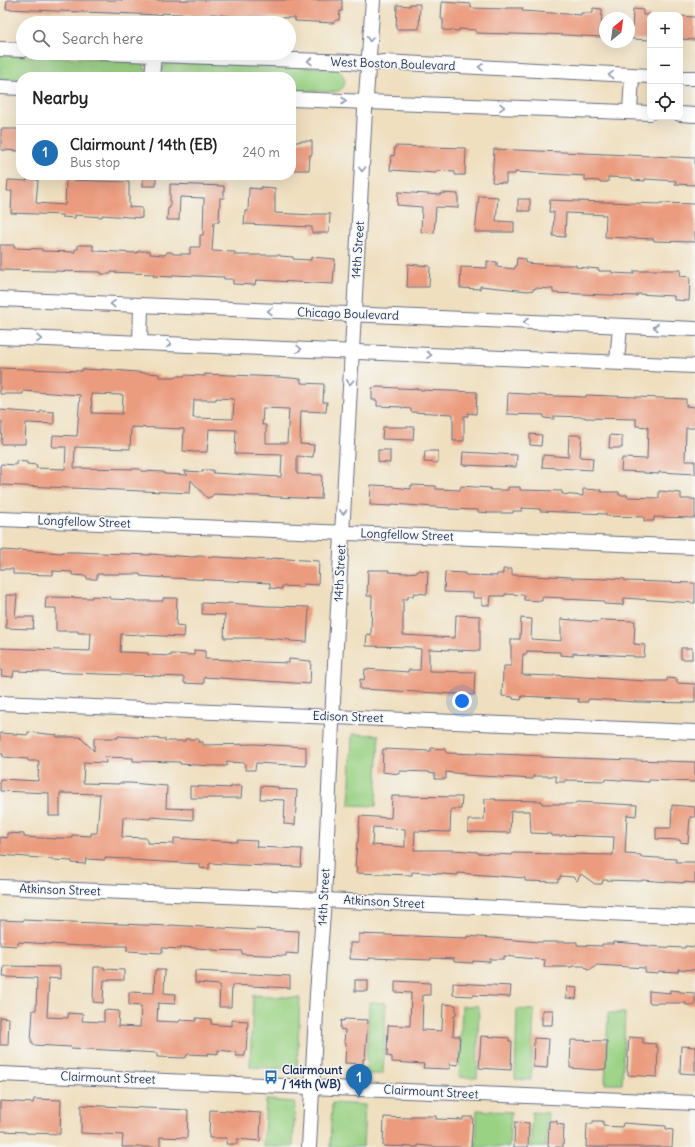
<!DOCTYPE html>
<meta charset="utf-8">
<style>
:root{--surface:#fff;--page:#f6f6f6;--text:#222;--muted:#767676;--line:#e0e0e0;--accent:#1f6fb2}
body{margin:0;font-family:Delius,sans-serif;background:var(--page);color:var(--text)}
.controls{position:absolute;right:12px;top:12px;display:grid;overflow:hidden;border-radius:8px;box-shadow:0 4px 16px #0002}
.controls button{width:36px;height:36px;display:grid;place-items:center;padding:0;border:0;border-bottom:1px solid var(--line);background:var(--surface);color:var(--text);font:20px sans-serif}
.compass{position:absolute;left:599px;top:12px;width:36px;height:36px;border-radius:50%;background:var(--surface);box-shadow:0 4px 16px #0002;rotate:29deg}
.you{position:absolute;left:462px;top:701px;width:14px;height:14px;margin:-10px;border:3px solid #fff;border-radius:50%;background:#1a73e8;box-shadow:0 0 0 6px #1a73e833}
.badge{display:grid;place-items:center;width:26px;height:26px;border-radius:50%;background:var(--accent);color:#fff;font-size:13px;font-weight:700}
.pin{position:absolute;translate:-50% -33px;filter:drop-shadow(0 1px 2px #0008)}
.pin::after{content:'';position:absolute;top:21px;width:14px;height:12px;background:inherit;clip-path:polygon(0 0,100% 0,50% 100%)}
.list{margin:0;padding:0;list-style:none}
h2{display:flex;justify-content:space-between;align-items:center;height:52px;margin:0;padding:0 16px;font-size:17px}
h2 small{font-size:13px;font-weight:400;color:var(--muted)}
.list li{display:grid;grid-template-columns:26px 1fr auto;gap:12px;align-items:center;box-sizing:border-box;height:56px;padding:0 16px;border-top:1px solid var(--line)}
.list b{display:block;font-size:15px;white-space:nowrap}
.list p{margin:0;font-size:13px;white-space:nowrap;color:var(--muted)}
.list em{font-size:13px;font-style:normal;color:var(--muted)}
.icon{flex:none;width:22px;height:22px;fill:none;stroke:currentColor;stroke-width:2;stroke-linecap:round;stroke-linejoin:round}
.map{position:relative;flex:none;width:695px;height:1147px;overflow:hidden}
.search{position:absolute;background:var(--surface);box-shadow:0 4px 16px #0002;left:16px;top:16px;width:280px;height:44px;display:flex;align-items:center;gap:10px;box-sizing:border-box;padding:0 14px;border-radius:22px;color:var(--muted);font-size:15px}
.panel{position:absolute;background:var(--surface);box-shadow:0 4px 16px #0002;left:16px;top:72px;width:280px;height:108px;border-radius:16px}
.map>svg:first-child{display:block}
.green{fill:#9ad284;stroke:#5a8071}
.building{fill:#eb9b7e;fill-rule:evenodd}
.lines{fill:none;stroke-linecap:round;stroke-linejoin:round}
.minor-casing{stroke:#656d80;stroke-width:16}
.minor{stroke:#fff;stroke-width:14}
.oneway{stroke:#8d97ae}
.labels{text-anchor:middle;stroke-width:3;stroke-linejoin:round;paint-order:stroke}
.street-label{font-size:12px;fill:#1b2f5e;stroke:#f6f6f2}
.poi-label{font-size:12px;font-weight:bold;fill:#1b2f5e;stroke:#f6f6f2;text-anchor:start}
</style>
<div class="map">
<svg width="695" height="1147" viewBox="0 0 695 1147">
<rect width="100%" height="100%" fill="#f6f6f2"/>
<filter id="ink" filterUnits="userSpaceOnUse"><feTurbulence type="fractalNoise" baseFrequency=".025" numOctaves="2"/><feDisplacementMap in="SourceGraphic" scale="8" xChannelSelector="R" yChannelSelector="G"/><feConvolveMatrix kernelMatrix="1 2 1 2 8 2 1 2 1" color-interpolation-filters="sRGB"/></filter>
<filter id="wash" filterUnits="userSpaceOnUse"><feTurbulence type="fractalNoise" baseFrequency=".012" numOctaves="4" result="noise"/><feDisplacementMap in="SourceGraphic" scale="16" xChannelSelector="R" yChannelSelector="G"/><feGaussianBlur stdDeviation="0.9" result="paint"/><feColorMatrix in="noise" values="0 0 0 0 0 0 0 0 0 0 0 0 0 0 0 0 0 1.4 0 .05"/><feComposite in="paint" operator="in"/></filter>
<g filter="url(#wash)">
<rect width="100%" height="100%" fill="#efdfbf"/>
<g class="green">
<path d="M0,55L136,60C143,64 148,68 146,77H21V80L0,79Z"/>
<path d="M171,62L335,68C346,74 350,88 335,92L291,90V77H161C161,70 163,64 171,62Z"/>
<path d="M352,734L379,735L376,806L349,805Z"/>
<path d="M253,995L300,998L297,1069L250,1067Z"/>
<path d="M369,1002L386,1003L383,1074H366Z"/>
<path d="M462,1006H479L477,1078L459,1077Z"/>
<path d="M517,1009L534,1010L531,1080L515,1079Z"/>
<path d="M608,1013H625L622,1084H605Z"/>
<path d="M266,1100L295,1102L293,1147H263Z"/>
<path d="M332,1103L365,1105L363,1147H330Z"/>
<path d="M477,1110L511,1112L509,1147H476Z"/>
<path d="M532,1112L548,1113L546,1147H530Z"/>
</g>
<g id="blocks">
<g class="building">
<path d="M7,0H342V11H340L339,20H336L333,23L295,21V18L258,17H251V20L230,18V16L211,14V16L161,13V15L6,9Z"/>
<path d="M442,2L471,4V8L506,9V8H523L522,11L581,15V13H593V8L602,9L601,37L548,34V35L476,33V30L459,29V31L443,30V19H441Z"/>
<path d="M410,4H420L419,29H396L397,5L410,6Z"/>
<path d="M633,9L643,10V15H650V40L632,39Z"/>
<path d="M680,16L695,17V40L680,39Z"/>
<path d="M1,129H21V151L1,150Z"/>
<path d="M299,141H312V155H310L309,170H291V142H299Z"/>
<path d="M395,146L466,148L465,175H455V172L436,171V173L390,170L391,155L394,156Z"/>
<path d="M494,149L695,158V185L675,184L676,181L645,179V181L632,180V178L608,177V182H599V181L585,180V176L515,172V174H506V183L492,182Z"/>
<rect x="143" y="175" width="13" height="11"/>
<path d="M27,179L38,180L36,203L65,205L66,180L129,182V207L142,208V218L102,215V217L75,215V218L62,217V215L11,213L12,191H7L8,180L27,181Z"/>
<path d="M170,184L224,186V198H220L219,222H214L212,251L235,252V255H280V256L293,257V259L311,260V257L335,259L333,284L256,280L255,285L233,284V279H224V277L173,275V277L153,276V274L111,272V274H101V272L0,270V245H14V248L42,249V251L75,252V249H78V245H93V250H96V251L138,253V251H150V254L165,255L167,252H172L173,254H190V247H200V235H203L204,198L180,197L179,220H167L168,208H170Z"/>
<path d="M261,187L275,188V213L313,215V214H330L329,233H312V227L244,224L245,211H248L249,188L261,189Z"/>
<path d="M398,192L441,195V193L458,194V208L436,207L434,233L421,232L422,207L397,205Z"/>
<path d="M479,196L498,197L496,221L514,222V232H475Z"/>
<rect x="518" y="199" width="12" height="12"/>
<path d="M550,200L660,204V203L695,204V242L654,241V239L605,237L606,215L567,213H566L565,237L553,236L554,212H549Z"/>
<path d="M517,258L526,259L525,263L550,265H576V267L599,269V271H612V273L634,274V271H644V270H681L680,276L690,277L689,301L674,300V296L637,294V296L553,293V289L534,288V290L528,291L480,286V289L460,288L461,267L487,268V261L497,262V267L514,269L515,267H516Z"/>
<path d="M408,264L430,266L429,287H407Z"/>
<path d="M0,368L82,371V369L102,370V369L159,374V377H176V376H184V375L205,376V374L280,377L301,379V383L324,384L323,402H327L326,412L301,411L300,444L314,445L313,457L297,456V474L322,475L321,499L214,494L211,497L207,498L191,480L190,493L0,485V466L1,464L16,465V461L27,462V464L37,465L36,468L65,469L66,447H52L53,435L77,436L80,395L23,391V394H0ZM91,394L123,395L122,414L92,413ZM216,398L234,399L233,419L193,418L194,400H216ZM263,408L289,409L287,443H266V425H262ZM131,427L184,429L183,451L195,452H207L209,429L236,430L235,454L282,455L281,477L213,473V470H203V472L184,471L188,475L164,474V472L141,471L140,469L74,468L75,447L130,449Z"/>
<path d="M377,387L421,389V390L477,392L476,414L468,413V416H464V441H453V414L411,412V409L402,408V407L377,406V400H372V388Z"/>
<path d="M508,393L555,396L586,397V395L686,399V406L695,407V428H686L685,461H695V474L659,472V474L644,473V472L621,471L622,458L647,459L648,427L636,426V419L585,418V417L554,416V419L544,418V415L507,414Z"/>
<path d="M0,410L40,413L41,411L54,412V424L26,423L25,444H1L2,422H0Z"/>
<path d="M383,427H414L413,440L382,439Z"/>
<path d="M530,434L542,435L541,446L530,445Z"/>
<path d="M569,435H582L580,457L593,458L592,470L542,467L543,455L568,457Z"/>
<path d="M610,435L622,436V448H609Z"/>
<path d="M378,450H390V463L378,462Z"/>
<path d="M425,451H438V463L424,462Z"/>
<path d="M463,452L517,455L516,467L462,465Z"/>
<path d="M371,485L393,486V487L411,489V485L436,486V489L460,490L461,486L490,488V490H508V487H520V490L562,491V494L583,496V489L601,490V492H619V495H627V497L659,498V491L681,493V499H695V518L654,517V521H644V517L606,516V514L540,511V509L522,508V511H513V513H490L478,512V510L449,509V508L392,504V506L370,505Z"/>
<path d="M0,550L19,551V550L62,553V552H76L150,555V554L193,557L199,556L271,560L272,558L319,561L318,585L303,584V587L282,586V589L270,588V583L152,577L140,576V574H97V579H87V576L72,575V572L53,571V575L13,574V569H0Z"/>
<path d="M503,569H512V575H517L550,577V576L571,577V578L608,579V578L625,579V581L695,583V603L624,598L623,605L604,604V601L563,599V598L542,597V601L524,600V595L505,594V596H491L490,605H482V598H473V593L444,592L445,572L465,573V575L497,576V574H503Z"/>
<path d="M368,570H389L388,572L406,573L418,572V570L428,571L427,594L414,593L413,596H408V599H403V635L455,638L456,615L480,616V651L429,649V671L475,672L474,695L360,689V679L364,680L365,669L408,672V670H420L421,649L414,648V647L366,646L367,634L371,635L372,596H367Z"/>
<path d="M6,595H17L15,617H34L33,629L6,628Z"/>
<path d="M92,596L110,597V599L135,600V601H163V598H177L176,625L185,626L184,637L121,634L120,652L148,653V655L171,656V654L194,655V650L205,651V659L232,660V661L289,663V659L310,661H311L310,684L204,677V684L184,683V677L15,671H14L13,677L1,676L2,670H0V648L90,651L91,633H78V631H56V608H45L46,597L92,598Z"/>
<path d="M202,603L228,604V603L266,606L309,607L307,642L290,641V640L264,638H224L225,615L202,614Z"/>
<path d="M521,618L532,619L531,639L561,641V619L598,622L599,621L603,620L635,621L634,644L645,645L644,657H634V656L573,653V656L560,655V652L527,651V654H523L522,675L554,676V675L645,681H667V678L677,679V683L695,684V703L638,702L591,699H588V702H578L579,699L522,696L521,700L513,699V697L502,696L503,671H504V666H511V639H520Z"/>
<rect x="681" y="648" width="11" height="11"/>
<path d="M28,732L57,735V737H80L94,751V738H118V736L165,739V741H185V739H198V742H203V745L256,744L306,747V766L256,763L255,770H245V763L227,762V766H213L180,764V762L133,761V758L105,757L106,763L84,762L83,783L119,784V783H130L167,786L166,808L193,809V820L151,817L150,819L123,817L122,837L147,838V843L174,844V838L237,842V840L257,841L256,847L302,849L301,867L240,865L211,863L210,864H209V869L200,868V864L130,860V859L105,858V860L87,859H86L85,864L72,863V861L53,860V859L0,855V837L7,838V833L24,834V837L56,839V838H72V835L91,836V833H97L100,794L60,793V816H49V793L0,791V779L38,781L39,761H28V759L3,757V754H0V733L28,735Z"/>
<path d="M431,748L445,749V751L447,753L477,754V753L542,756V757L695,762V782L649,780V782L605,779V781L565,780V782H556V776H533V779L465,775V774L446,772V779H435V774L429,773V772L400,771V774L382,772L383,749L431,751Z"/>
<path d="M190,786L231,788V786H242L241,798H190Z"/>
<path d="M261,786L278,787V789L297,790L295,825L284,824L285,800L260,799Z"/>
<path d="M392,796L462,797L461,809H451L450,832L415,831L414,850H453L478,852V853L512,855L513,853L613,855L614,837L562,835V836H551V834L531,833L530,811H511L510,833L469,832L468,831V820H484L485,799H496L495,800L542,801V804H576V802L637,805L636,816L627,815L625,854L641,855V857L676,859V862H695V883L683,882V883L642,880V881L603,880L602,884H595L581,874L577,881L573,877L560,876V879H558V882L525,881V878L458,873V875L412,872V875L356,873L357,867H355L357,842H358L360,816L391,818ZM373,827L405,829V847L372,845Z"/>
<path d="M672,805L695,807V817H690L688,843L680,842V840L656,839V828H671Z"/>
<path d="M0,920L23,921V920L169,926L170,925L255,930V929L299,931L298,954L286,953V956L242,954V951L211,950V949L181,947V949L162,948V953L127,951V946H81L18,942V946L0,945Z"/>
<path d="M359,934L467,938V936L539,942H577V945L602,946V944H613V942L640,944V945L661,947L685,948V946L695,947V970L678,969V972L658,971V973L644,972L645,968L597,965L591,970H588L584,966H572V967H544L545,960L504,956V959H490V962L473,961V963L454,962V959L431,958V960L369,958V960L350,959V943H359Z"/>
<path d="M4,966L60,967V979L49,978L47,1017L68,1018V1013L83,1014L82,1021L104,1022V1010L119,1011L118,1026L140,1027L141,1006L129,1005V992L154,993L155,970H165L164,993L176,994L175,1004L158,1003L157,1021L179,1022L180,1020L196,1021V1018L211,1019V1024L232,1026V1020L248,1021L246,1051H245V1056H236V1052L218,1050V1054L208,1053V1055L188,1054L185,1058L157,1057V1053L71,1048V1047L33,1045V1042H31L33,1010H36L37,978L3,977Z"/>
<path d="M94,967H104V969L124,970V980H104L103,1003L93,1002Z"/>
<path d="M195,971L290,976V988L232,985L231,1007H219L220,985L195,983Z"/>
<rect x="355" y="980" width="13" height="11"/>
<path d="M395,981L430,983V995H423L422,1030L442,1031L443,1004L456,1005V1016H454L453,1036H460L458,1065L450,1064V1069L423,1068L424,1064L392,1062V1057L387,1056L388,1025L410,1026L411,993L395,992Z"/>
<path d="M453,983L511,986L510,997L473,995V996L453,995Z"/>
<path d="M567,987L577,988L576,999L566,998Z"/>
<path d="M670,990L680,991V992L695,993V1005H686V1003H649V991L670,993Z"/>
<path d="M542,1010H553L552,1025H542Z"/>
<path d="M0,1017L9,1018L8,1045H0Z"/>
<path d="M344,1019L368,1020L365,1059H363V1064L345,1063L346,1043H344L345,1030L340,1029L341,1020L344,1021Z"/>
<path d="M481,1036L509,1038V1041H512L511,1070L479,1068Z"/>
<path d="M629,1037L643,1038V1043L656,1044V1047H658L657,1077L628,1075V1071H627Z"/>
<path d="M534,1038L549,1039L547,1068L533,1067Z"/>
<path d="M571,1040L607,1041L606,1069L595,1070L570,1068Z"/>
<path d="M681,1046L695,1047V1074L680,1073Z"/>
<path d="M34,1099L61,1100L60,1134L26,1133V1132L0,1131V1101L33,1103Z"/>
<path d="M81,1105L188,1110L187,1138L160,1137V1147H122L123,1135L81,1133Z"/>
<path d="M210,1110L261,1113L260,1141L237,1139V1144H226L227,1138H209Z"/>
<path d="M411,1116H436V1119L463,1120V1117H473L471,1147H438L418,1145V1147L383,1146L384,1117L411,1118Z"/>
<path d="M549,1121H557V1124L564,1125L563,1147H548Z"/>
<path d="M593,1121H603V1126L622,1127L623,1123L666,1126V1129L673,1130L672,1147H586L587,1124H593Z"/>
<path d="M515,1122L529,1123L528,1147H514Z"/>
</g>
</g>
</g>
<g filter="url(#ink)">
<use href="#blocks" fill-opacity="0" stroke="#656d80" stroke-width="1"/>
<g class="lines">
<g class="minor-casing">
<g id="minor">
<path d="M0,49L23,50"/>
<path d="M99,53L351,62L369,64L384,62L650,76"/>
<path d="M152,77L154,55"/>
<path d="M680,78H695"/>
<path d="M0,87L21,88"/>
<path d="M291,99L650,113"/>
<path d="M630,112L632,76"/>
<path d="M680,114L695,115"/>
<path d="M0,299L695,329"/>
<path d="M0,337L695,366"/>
<path d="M140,343L141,306"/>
<path d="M617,362L620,326"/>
<path d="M0,519L695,547"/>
<path d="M0,703L695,732"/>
<path d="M0,887L324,900L695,917"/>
<path d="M0,1074L695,1103"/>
<path d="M309,1147L317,994L324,900L333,701L365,110L373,0"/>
</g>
</g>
<use href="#minor" class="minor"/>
</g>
<defs><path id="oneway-chevron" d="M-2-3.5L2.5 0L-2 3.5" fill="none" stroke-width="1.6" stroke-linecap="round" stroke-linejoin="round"/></defs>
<g class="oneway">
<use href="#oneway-chevron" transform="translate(370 39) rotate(94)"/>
<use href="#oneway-chevron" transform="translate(310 61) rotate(-178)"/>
<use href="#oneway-chevron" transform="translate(481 67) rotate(-177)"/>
<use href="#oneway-chevron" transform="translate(611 75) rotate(-177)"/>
<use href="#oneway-chevron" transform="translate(344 101) rotate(2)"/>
<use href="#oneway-chevron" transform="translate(502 107) rotate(2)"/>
<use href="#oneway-chevron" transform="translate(362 169) rotate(92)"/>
<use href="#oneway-chevron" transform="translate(113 304) rotate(-177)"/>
<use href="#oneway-chevron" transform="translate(270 311) rotate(-178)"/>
<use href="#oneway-chevron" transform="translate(526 322) rotate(-177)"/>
<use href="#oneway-chevron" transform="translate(656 327) rotate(-178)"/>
<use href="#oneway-chevron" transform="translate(39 339) rotate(2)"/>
<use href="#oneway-chevron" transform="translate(169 344) rotate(2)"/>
<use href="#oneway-chevron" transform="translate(299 349) rotate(2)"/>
<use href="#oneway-chevron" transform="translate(429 355) rotate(2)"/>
<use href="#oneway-chevron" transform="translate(350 382) rotate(93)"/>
<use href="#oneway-chevron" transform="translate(343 512) rotate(93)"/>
</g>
</g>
<defs>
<g id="bus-bare" transform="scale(1.08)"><path d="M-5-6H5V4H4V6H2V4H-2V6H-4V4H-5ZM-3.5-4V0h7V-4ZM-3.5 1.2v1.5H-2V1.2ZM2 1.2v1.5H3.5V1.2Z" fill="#1f6fb2" stroke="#f6f6f2" stroke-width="2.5" paint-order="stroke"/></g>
</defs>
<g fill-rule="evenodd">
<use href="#bus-bare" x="271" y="1077"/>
</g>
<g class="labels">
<g class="street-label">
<text transform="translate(393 64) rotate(2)" y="4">West Boston Boulevard</text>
<text transform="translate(358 250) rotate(-86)" y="4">14th Street</text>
<text transform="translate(348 314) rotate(2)" y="4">Chicago Boulevard</text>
<text transform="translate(84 522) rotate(2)" y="4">Longfellow Street</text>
<text transform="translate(407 535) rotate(2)" y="4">Longfellow Street</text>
<text transform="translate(340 573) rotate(-87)" y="4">14th Street</text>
<text transform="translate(348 717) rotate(2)" y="4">Edison Street</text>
<text transform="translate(60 890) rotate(2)" y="4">Atkinson Street</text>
<text transform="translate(324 897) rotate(-87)" y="4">14th Street</text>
<text transform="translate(384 902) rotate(3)" y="4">Atkinson Street</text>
<text transform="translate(108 1078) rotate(2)" y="4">Clairmount Street</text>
<text transform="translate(431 1092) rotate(3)" y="4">Clairmount Street</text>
</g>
<g class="poi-label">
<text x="282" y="1074">Clairmount<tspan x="282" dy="14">/ 14th (WB)</tspan></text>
</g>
</g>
</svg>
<div class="controls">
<button>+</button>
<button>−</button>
<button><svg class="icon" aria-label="locate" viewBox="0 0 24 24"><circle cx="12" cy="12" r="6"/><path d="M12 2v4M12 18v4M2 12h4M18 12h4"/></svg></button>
</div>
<svg class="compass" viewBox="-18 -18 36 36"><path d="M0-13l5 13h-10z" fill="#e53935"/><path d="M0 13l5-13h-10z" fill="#767676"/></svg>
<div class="you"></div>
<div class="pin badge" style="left:359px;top:1097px">1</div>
<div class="search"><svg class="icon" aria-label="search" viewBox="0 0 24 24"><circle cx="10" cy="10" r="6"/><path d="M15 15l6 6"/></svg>Search here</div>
<section class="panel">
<h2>Nearby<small></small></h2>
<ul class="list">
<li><span class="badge">1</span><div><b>Clairmount / 14th (EB)</b><p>Bus stop</p></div><em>240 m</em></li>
</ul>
</section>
</div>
